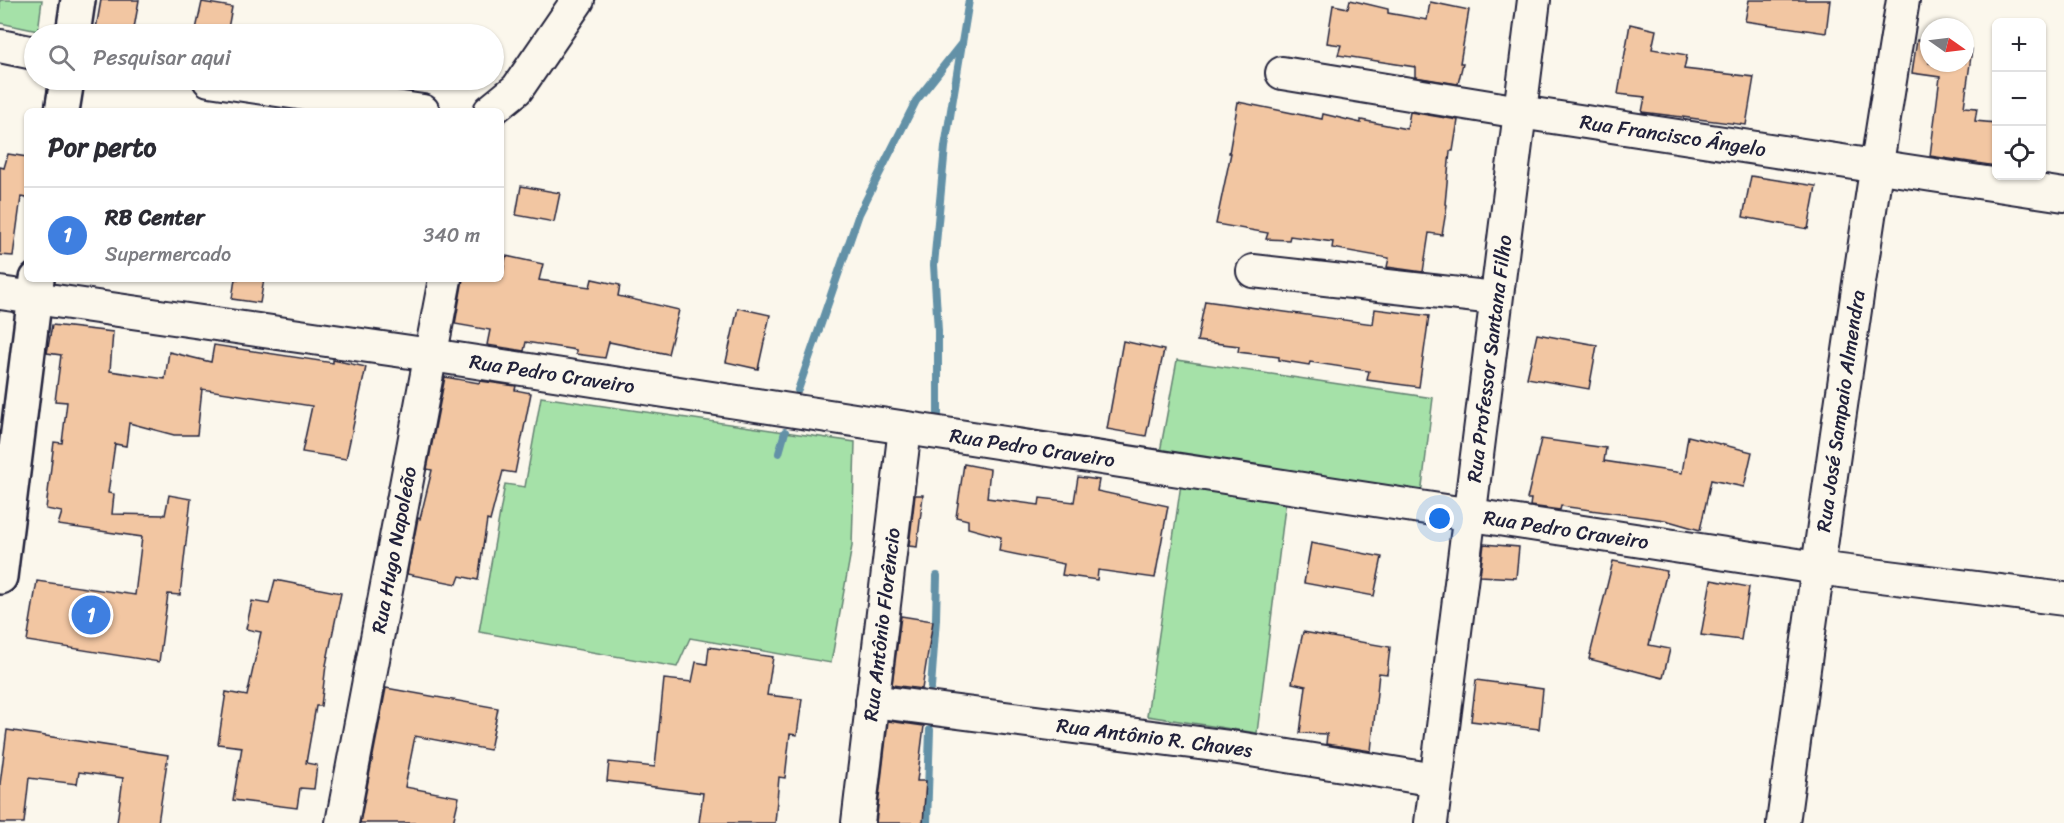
<!DOCTYPE html>
<html lang="pt">
<meta charset="utf-8">
<style>
:root{--surface:#fff;--page:#f2f2f3;--text:#2b2b33;--muted:#7c7c81;--line:#e1e1e2;--accent:#0b8043}
body{margin:0;font-family:Sriracha,sans-serif;background:var(--page);color:var(--text)}
.controls{position:absolute;right:18px;top:18px;display:grid;overflow:hidden;border-radius:9px;box-shadow:0 2px 4px #0004}
.controls button{width:54px;height:54px;display:grid;place-items:center;padding:0;border:0;border-bottom:2px solid var(--line);background:var(--surface);color:var(--text);font:30px sans-serif}
.compass{position:absolute;left:1920px;top:18px;width:54px;height:54px;border-radius:50%;background:var(--surface);box-shadow:0 2px 4px #0004;rotate:104deg}
.you{position:absolute;left:1440px;top:519px;width:21px;height:21px;margin:-15px;border:4px solid #fff;border-radius:50%;background:#1a73e8;box-shadow:0 0 0 9px #1a73e833}
.badge{display:grid;place-items:center;width:39px;height:39px;border-radius:50%;background:var(--accent);color:#fff;font-size:20px;font-weight:700}
.pin{position:absolute;translate:-50% -50%;border:3px solid #fff;box-shadow:0 2px 6px #0006}
.list{margin:0;padding:0;list-style:none}
h2{display:flex;justify-content:space-between;align-items:center;height:78px;margin:0;padding:0 24px;font-size:26px}
h2 small{font-size:20px;font-weight:400;color:var(--muted)}
.list li{display:grid;grid-template-columns:39px 1fr auto;gap:18px;align-items:center;box-sizing:border-box;height:96px;padding:0 24px;border-top:2px solid var(--line)}
.list b{display:block;font-size:22px;white-space:nowrap}
.list p{margin:0;font-size:20px;white-space:nowrap;color:var(--muted)}
.list em{font-size:20px;font-style:normal;color:var(--muted)}
.icon{flex:none;width:33px;height:33px;fill:none;stroke:currentColor;stroke-width:2;stroke-linecap:round;stroke-linejoin:round}
.map{position:relative;flex:none;width:2064px;height:823px;overflow:hidden}
.search{position:absolute;background:var(--surface);box-shadow:0 2px 4px #0004;left:24px;top:24px;width:480px;height:66px;display:flex;align-items:center;gap:15px;box-sizing:border-box;padding:0 21px;border-radius:33px;color:var(--muted);font-size:22px}
.panel{position:absolute;background:var(--surface);box-shadow:0 2px 4px #0004;left:24px;top:108px;width:480px;height:174px;border-radius:9px}
.map>svg:first-child{display:block}
.green{fill:#a5e1a8;stroke:#648272;stroke-width:1.5}
.lines{fill:none;stroke-linecap:round;stroke-linejoin:round}
.stream{stroke:#6391a7;stroke-width:8}
.building{fill:#f2c6a2;stroke:#22223b;stroke-width:1.5}
.street-casing{stroke:#22223b;stroke-width:36}
.secondary-casing{stroke:#22223b;stroke-width:38}
.street{stroke:#fbf7ec;stroke-width:32}
.secondary{stroke:#fbf7ec;stroke-width:33}
.labels{text-anchor:middle;stroke-width:4.5;stroke-linejoin:round;paint-order:stroke}
.street-label{font-size:20px;fill:#22223b;stroke:#fbf7ec}
</style>
<div class="map">
<svg width="2064" height="823" viewBox="0 0 2064 823">
<rect width="100%" height="100%" fill="#fbf7ec"/>
<filter id="ink" filterUnits="userSpaceOnUse"><feTurbulence type="fractalNoise" baseFrequency=".0167" numOctaves="2"/><feDisplacementMap in="SourceGraphic" scale="12" xChannelSelector="R" yChannelSelector="G"/><feConvolveMatrix kernelMatrix="1 2 1 2 8 2 1 2 1" color-interpolation-filters="sRGB"/></filter>
<g filter="url(#ink)">
<g class="green">
<path d="M0,0H42L38,31L0,23Z"/>
<path d="M1177,360L1433,398L1421,495L1160,452Z"/>
<path d="M541,397L855,442L852,546L831,663L690,638L677,667L479,632L505,484L525,487Z"/>
<path d="M1181,484L1286,499L1257,733L1147,716Z"/>
</g>
<g class="lines">
<g class="stream">
<path d="M798,390L859,214L916,101L962,43"/>
<path d="M938,414V331L934,265L945,147L969,0"/>
<path d="M779,453L785,432"/>
<path d="M931,687L936,619L937,576"/>
<path d="M927,823L930,730"/>
</g>
</g>
<g class="building">
<path d="M101,0H139L133,34H95Z"/>
<path d="M1350,0L1388,9V13L1427,20L1430,2L1469,10L1460,63H1463L1458,84L1415,77V67L1338,55L1341,45L1327,43L1333,5L1348,8Z"/>
<path d="M1749,0H1830L1826,33L1745,21Z"/>
<path d="M202,2L232,7L227,34H195Z"/>
<path d="M1630,24L1656,30L1652,49L1687,55L1684,69L1754,77L1746,125L1642,112L1645,97L1618,94Z"/>
<path d="M1917,40L1929,42V63H1965V48L1972,49L1964,107L1977,108L1975,121L1996,123V166L1930,156L1940,77L1912,73Z"/>
<path d="M1238,102L1322,119L1323,114L1361,123V120L1407,129L1410,112L1458,120L1453,151H1450L1445,204L1447,205L1442,235L1429,233L1423,272L1387,267L1389,258L1332,248L1333,242L1290,236L1289,240L1266,239L1268,233L1216,224L1231,153H1229Z"/>
<path d="M8,154L27,157V198L21,197L13,256L0,255V167L4,168Z"/>
<path d="M1751,176L1816,186L1808,229L1743,217Z"/>
<path d="M521,186L560,193L554,222L516,215Z"/>
<path d="M506,256L543,264L539,280L590,287L592,279L620,285L618,296L679,310L668,354L609,342L605,358L576,354V350L526,342L524,351L487,345L490,330L455,324L463,279H502Z"/>
<path d="M235,279H264L260,303L232,299Z"/>
<path d="M1205,301L1373,324L1375,309L1429,316L1419,387L1367,380L1369,371L1310,362L1309,365L1279,360V357L1238,352L1239,346L1197,341Z"/>
<path d="M738,308L770,315L758,369L726,362Z"/>
<path d="M52,325L113,332L110,371L165,379L169,352L211,362L214,345L333,363V360L366,367L346,459L302,452L312,406L202,389L197,435H174L129,423L126,446L115,444L108,493L114,494L112,514L165,515L169,495L191,499L180,595L168,594L159,662L27,641L37,581L135,595L142,537L58,525L62,512L46,509L54,442L62,443L67,402L55,401L61,355L47,353Z"/>
<path d="M1537,334L1597,345L1589,389L1527,378Z"/>
<path d="M1123,341L1164,350L1146,436L1107,429Z"/>
<path d="M445,377L479,383L480,381L516,386L515,390L531,393L515,473L503,471L490,521L487,520L478,580L460,576L457,584L407,574L418,518L420,519L432,470L427,469Z"/>
<path d="M1688,436L1752,452L1744,487L1711,480L1700,530L1665,520L1561,506L1560,510L1530,506L1531,499H1527L1541,439L1606,448L1604,461L1682,473Z"/>
<path d="M964,464L990,469L987,498L1039,505L1040,498L1074,502L1078,477L1099,480L1097,491L1168,506L1155,578L1098,570L1097,580L1062,575L1064,564L999,551L1001,537L968,528V520L956,517Z"/>
<path d="M915,495H923L917,547L909,546Z"/>
<path d="M1311,543L1382,557L1374,596L1304,583Z"/>
<path d="M1484,544L1519,547L1516,578L1480,576Z"/>
<path d="M1613,561L1667,571L1649,645L1670,649L1663,678L1589,659Z"/>
<path d="M275,580L341,593L326,665L321,706H316L306,763L317,765L314,789L300,788L297,808L233,800L242,747L218,744L226,692L247,696L261,632L246,629L252,601L269,604Z"/>
<path d="M1711,580L1749,587L1741,640L1701,635Z"/>
<path d="M901,616L933,621L922,689L892,685Z"/>
<path d="M1303,632L1390,647L1387,674L1379,673L1371,751L1326,744L1327,734L1300,733L1306,686L1292,683Z"/>
<path d="M709,647L773,657L767,695L802,699L797,735L790,734L785,778L779,777L775,823H699L703,793L607,781L609,762L655,767L664,679L692,682L696,662L707,664Z"/>
<path d="M1476,680L1543,689L1539,729L1471,721Z"/>
<path d="M386,688L498,708L490,750L415,736L405,787L459,797L453,823H360Z"/>
<path d="M888,721L924,726L917,781H926L923,823H876Z"/>
<path d="M7,730L168,755L158,823H117L123,778L79,772L77,784L29,778L24,823H0V784Z"/>
</g>
<g class="lines">
<g class="street-casing">
<g id="street">
<path d="M0,46L34,53"/>
<path id="s1" d="M1282,73L1520,112L2064,195"/>
<path d="M209,80L423,111"/>
<path d="M490,111L517,89L578,0"/>
<path d="M1253,271L1495,298"/>
<path id="s2" d="M0,293L431,355L1817,568L2064,599"/>
<path id="s3" d="M872,701L1238,748L1436,780"/>
<path id="s4" d="M342,823L445,279"/>
<path id="s5" d="M858,823L905,428"/>
<path id="s6" d="M1431,823L1534,0"/>
<path id="s7" d="M1783,823C1820,548 1858,274 1903,0"/>
</g>
</g>
<g class="secondary-casing">
<g id="secondary">
<path d="M73,34L78,0"/>
<path d="M62,111L67,80"/>
<path d="M0,577L37,279"/>
</g>
</g>
<use href="#street" class="street"/>
<use href="#secondary" class="secondary"/>
</g>
</g>
<g class="labels">
<g class="street-label">
<text dy="7" stroke="none"><textPath href="#s1" startOffset="396">Rua Francisco Ângelo</textPath></text>
<text dy="7" stroke="none"><textPath href="#s6" startOffset="468">Rua Professor Santana Filho</textPath></text>
<text dy="7" stroke="none"><textPath href="#s2" startOffset="558">Rua Pedro Craveiro</textPath></text>
<text dy="7" stroke="none"><textPath href="#s7" startOffset="416">Rua José Sampaio Almendra</textPath></text>
<text dy="7" stroke="none"><textPath href="#s2" startOffset="1044">Rua Pedro Craveiro</textPath></text>
<text dy="7" stroke="none"><textPath href="#s2" startOffset="1584">Rua Pedro Craveiro</textPath></text>
<text dy="7" stroke="none"><textPath href="#s4" startOffset="278">Rua Hugo Napoleão</textPath></text>
<text dy="7" stroke="none"><textPath href="#s5" startOffset="200">Rua Antônio Florêncio</textPath></text>
<text dy="7" stroke="none"><textPath href="#s3" startOffset="285">Rua Antônio R. Chaves</textPath></text>
</g>
</g>
</svg>
<div class="controls">
<button>+</button>
<button>−</button>
<button><svg class="icon" aria-label="locate" viewBox="0 0 24 24"><circle cx="12" cy="12" r="6"/><path d="M12 2v4M12 18v4M2 12h4M18 12h4"/></svg></button>
</div>
<svg class="compass" viewBox="-18 -18 36 36"><path d="M0-13l5 13h-10z" fill="#e53935"/><path d="M0 13l5-13h-10z" fill="#7c7c81"/></svg>
<div class="you"></div>
<div class="pin badge" style="left:91px;top:615px;background:#3f7fe0">1</div>
<div class="search"><svg class="icon" aria-label="search" viewBox="0 0 24 24"><circle cx="10" cy="10" r="6"/><path d="M15 15l6 6"/></svg>Pesquisar aqui</div>
<section class="panel">
<h2>Por perto<small></small></h2>
<ul class="list">
<li><span class="badge" style="background:#3f7fe0">1</span><div><b>RB Center</b><p>Supermercado</p></div><em>340 m</em></li>
</ul>
</section>
</div>
